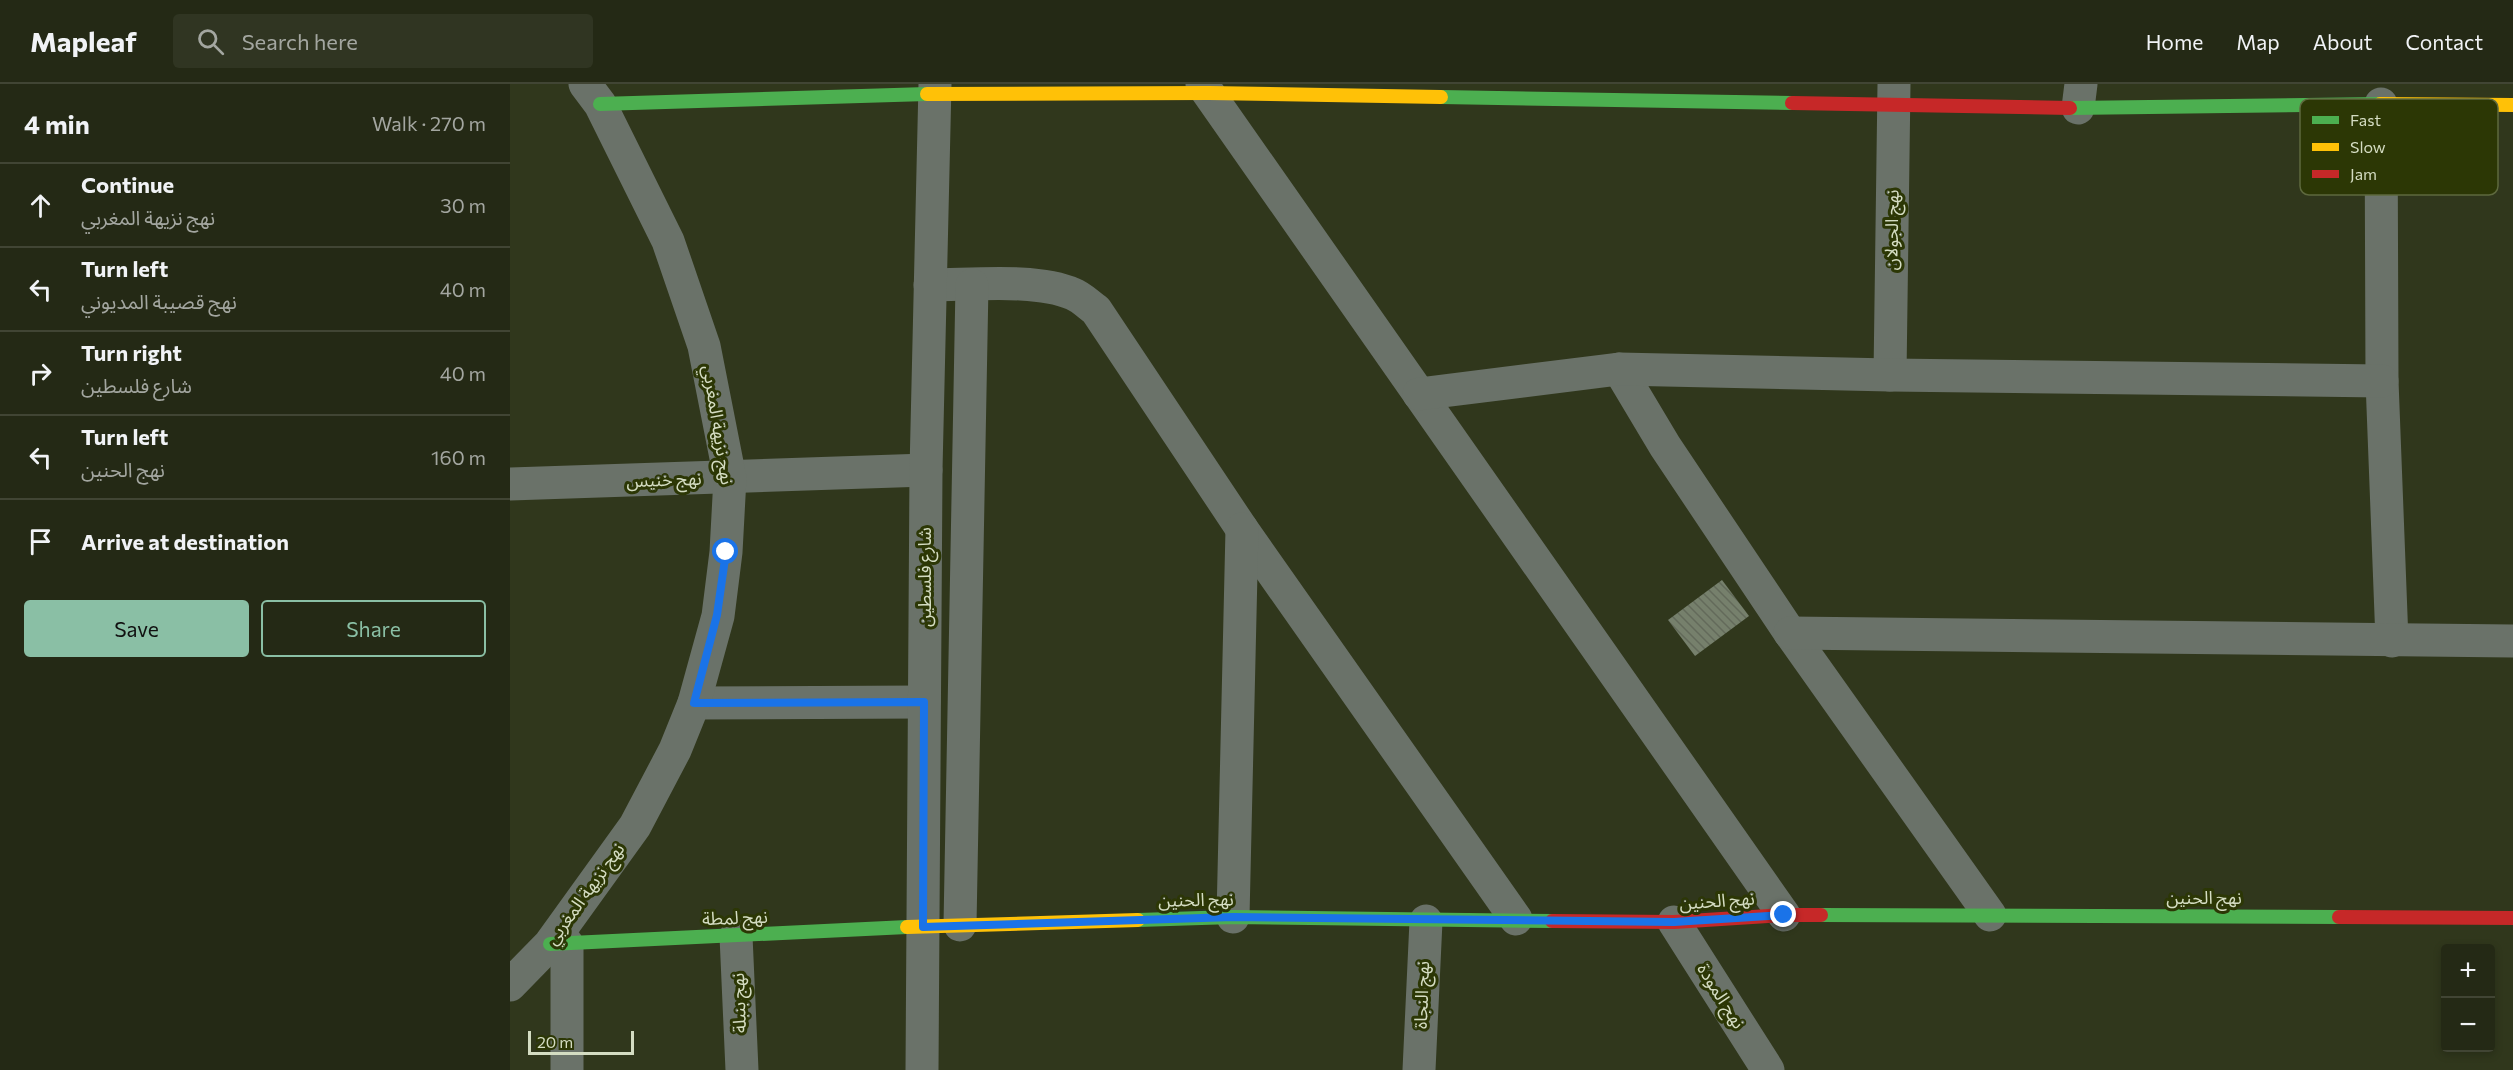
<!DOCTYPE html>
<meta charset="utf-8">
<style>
:root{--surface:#242915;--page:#303522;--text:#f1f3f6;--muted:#a3a6a0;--line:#414534;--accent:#8abfa5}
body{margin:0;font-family:Commissioner,"Noto Sans Arabic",sans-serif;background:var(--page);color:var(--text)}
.controls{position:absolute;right:18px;bottom:18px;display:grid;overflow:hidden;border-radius:6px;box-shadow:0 3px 9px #0003}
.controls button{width:54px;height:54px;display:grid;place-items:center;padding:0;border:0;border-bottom:2px solid var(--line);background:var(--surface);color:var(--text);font:30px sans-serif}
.scale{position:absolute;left:18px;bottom:15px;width:106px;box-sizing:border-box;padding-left:6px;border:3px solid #d4dcc2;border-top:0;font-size:16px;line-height:21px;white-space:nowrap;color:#d4dcc2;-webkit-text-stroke:4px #2c3705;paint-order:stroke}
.stop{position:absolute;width:18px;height:18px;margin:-14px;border:4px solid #1a73e8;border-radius:50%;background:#fff}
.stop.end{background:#1a73e8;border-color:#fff;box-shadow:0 2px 6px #0008}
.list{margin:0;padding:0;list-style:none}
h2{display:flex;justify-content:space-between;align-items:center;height:78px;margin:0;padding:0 24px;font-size:26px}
h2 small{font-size:20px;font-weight:400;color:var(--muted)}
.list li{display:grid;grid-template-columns:39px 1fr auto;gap:18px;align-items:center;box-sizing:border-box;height:84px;padding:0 24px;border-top:2px solid var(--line)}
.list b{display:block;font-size:22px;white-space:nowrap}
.list p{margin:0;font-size:20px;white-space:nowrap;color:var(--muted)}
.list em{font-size:20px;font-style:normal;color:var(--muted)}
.actions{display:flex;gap:12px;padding:18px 24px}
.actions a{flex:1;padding:14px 0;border:2px solid var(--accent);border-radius:6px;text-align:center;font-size:21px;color:var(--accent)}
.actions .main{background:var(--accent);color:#111}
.icon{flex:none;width:33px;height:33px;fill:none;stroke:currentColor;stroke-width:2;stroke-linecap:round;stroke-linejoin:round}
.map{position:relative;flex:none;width:2003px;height:986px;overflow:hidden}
header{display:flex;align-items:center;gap:36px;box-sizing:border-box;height:84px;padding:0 30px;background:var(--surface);border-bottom:2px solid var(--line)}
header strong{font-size:28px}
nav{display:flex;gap:33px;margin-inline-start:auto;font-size:21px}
.search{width:420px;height:54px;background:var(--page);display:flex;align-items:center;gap:15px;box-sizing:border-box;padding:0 21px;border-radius:6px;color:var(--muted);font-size:22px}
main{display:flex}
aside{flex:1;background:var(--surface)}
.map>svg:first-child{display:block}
.building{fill:url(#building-back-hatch)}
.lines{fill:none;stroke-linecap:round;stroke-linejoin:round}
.street{stroke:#6a7269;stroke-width:33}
.fast{stroke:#4caf50;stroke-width:14}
.slow{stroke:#ffc107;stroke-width:14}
.jam{stroke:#c62828;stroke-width:14}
.route{stroke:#1a73e8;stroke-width:8}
.labels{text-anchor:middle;stroke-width:6;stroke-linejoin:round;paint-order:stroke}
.street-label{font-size:18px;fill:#d4dcc2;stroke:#2c3705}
.key{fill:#2c3705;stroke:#5e693e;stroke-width:1.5}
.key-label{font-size:16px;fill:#d4dcc2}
</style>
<header>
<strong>Mapleaf</strong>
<div class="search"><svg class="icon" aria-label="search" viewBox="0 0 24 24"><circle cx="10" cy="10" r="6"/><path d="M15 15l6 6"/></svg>Search here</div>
<nav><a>Home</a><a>Map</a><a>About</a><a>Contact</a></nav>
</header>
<main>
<aside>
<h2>4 min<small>Walk · 270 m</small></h2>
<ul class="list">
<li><svg class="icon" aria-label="ahead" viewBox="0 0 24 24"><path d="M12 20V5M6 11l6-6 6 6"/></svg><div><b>Continue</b><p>نهج نزيهة المغربي</p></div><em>30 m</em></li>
<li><svg class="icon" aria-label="left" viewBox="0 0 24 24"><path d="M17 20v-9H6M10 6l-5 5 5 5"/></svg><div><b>Turn left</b><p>نهج قصيبة المديوني</p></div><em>40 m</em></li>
<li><svg class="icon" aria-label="right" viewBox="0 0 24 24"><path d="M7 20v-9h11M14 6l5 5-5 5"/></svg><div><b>Turn right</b><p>شارع فلسطين</p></div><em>40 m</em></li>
<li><svg class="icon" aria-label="left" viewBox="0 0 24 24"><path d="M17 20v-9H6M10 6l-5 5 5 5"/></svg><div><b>Turn left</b><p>نهج الحنين</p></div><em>160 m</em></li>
<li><svg class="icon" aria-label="arrive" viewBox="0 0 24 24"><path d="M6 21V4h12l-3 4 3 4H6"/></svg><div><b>Arrive at destination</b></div></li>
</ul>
<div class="actions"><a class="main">Save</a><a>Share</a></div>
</aside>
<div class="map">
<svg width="2003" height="986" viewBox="0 0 2003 986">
<defs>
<pattern id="building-back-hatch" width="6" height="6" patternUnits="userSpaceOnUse" patternTransform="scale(1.5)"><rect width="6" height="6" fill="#76806c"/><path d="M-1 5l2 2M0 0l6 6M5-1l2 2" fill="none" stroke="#636a5a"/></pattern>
</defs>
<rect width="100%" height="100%" fill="#30371c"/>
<path class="building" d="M1212,496L1239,532L1185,572L1158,536Z"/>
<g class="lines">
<g class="street">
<path d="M692,0L1274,831"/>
<path d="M1871,20L1872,297L1882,557"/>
<path d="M1568,24L1571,0"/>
<path d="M420,201C461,201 527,194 563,210C571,213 579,221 586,226L732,445L1006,835"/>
<path d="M1109,285L1155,362L1280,549L1480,831"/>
<path d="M1380,291L1384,0"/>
<path d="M909,310L1109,285L1380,291L1872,297"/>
<path d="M0,400L416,386"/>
<path d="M1280,549L2003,557"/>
<path d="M184,619L414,618"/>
<path d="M723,833L732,445"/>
<path d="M1164,838L1258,986"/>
<path d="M450,841L462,201"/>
<path d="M226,852L232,986"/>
<path d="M0,901L40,860L125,742L165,666L184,619L208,532L216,468L220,394L194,262L158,157L90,20L75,0"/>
<path d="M57,986V860"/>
<path d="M412,986L416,386L425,0"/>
<path d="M909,986L916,837"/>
</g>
<g class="fast">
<path d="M931,13L1282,19"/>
<path d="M90,20L417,10"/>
<path d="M1560,24L1870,20"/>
<path d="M1311,831L1829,833"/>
<path d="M628,836L723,833L1042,837"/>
<path d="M40,860L397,843"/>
</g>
<g class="slow">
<path d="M417,10L699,9L931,13"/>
<path d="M1870,20L2003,21"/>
<path d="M397,843L628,836"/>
</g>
<g class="jam">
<path d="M1282,19L1560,24"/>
<path d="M1829,833L2003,834"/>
<path d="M1042,837L1164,838L1274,831H1311"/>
</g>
</g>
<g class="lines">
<path class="route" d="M216,468L207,531L184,619L414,618L413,843L723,833L1164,838L1274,831"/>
</g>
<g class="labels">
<g class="street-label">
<text transform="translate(1382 146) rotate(-89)" y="6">نهج الجولان</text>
<text transform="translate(208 341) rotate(81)" y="6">نهج نزيهة المغربي</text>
<text transform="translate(154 396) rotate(-2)" y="6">نهج خنيس</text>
<text transform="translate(415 493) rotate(-90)" y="6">شارع فلسطين</text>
<text transform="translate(75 810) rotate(-54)" y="6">نهج نزيهة المغربي</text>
<text x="1694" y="820">نهج الحنين</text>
<text transform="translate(686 816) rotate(-1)" y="6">نهج الحنين</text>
<text transform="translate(1207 817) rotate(-4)" y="6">نهج الحنين</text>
<text transform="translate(225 834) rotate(-2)" y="6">نهج لمطة</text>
<text transform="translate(912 911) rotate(-88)" y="6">نهج النجاة</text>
<text transform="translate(1211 912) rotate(58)" y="6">نهج المودة</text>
<text transform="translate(229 919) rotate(-92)" y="6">نهج بنبلة</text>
</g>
</g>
<rect x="1790" y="15" width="198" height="96" rx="9" class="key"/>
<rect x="1802" y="32" width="27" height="8" fill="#4caf50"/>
<rect x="1802" y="59" width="27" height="8" fill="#ffc107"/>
<rect x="1802" y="86" width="27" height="8" fill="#c62828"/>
<g class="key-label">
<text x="1840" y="42">Fast</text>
<text x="1840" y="69">Slow</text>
<text x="1840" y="96">Jam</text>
</g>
</svg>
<div class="controls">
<button>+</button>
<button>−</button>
</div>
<div class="scale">20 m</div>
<div class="stop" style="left:216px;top:468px"></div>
<div class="stop end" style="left:1274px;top:831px"></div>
</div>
</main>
